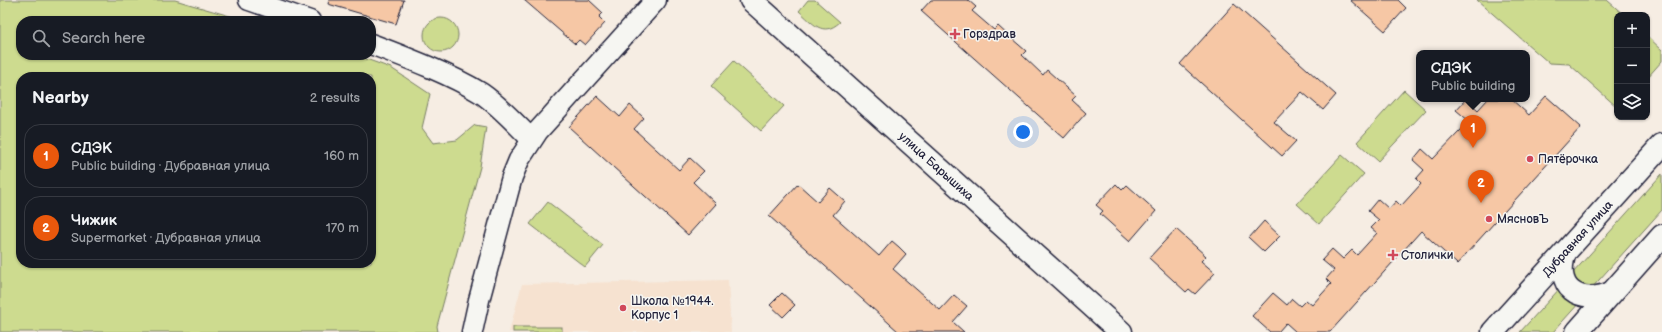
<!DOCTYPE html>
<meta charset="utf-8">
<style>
:root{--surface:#171b24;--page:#20242c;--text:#f1f3f6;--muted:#9ea1a6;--line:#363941;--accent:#ea580c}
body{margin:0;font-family:"Balsamiq Sans",sans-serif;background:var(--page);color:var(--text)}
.controls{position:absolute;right:12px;top:12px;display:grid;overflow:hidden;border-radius:8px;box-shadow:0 1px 3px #0004}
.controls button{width:36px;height:36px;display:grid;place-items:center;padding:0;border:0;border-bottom:1px solid var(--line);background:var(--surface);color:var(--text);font:20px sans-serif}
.you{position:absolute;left:1023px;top:132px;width:14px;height:14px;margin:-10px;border:3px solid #fff;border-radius:50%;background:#1a73e8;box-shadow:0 0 0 6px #1a73e833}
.badge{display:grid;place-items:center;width:26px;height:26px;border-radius:50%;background:var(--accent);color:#fff;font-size:13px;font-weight:700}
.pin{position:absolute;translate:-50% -33px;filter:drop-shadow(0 1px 2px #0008)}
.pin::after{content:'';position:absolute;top:21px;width:14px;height:12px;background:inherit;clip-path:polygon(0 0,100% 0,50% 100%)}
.popup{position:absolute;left:1416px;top:50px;width:114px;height:52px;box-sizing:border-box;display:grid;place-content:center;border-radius:8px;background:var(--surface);filter:drop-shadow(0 1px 3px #0005);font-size:13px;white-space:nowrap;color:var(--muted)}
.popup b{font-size:15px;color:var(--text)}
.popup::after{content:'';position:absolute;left:50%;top:100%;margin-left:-8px;border:8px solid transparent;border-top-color:var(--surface)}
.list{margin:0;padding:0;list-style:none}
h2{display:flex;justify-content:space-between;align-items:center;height:52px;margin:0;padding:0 16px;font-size:17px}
h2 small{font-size:13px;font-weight:400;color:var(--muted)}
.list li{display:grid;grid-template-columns:26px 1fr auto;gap:12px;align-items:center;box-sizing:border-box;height:64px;margin:0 8px 8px;padding:0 8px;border:1px solid var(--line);border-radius:16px}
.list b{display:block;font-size:15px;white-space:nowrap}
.list p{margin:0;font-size:13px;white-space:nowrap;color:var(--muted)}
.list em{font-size:13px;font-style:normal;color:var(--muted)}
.icon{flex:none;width:22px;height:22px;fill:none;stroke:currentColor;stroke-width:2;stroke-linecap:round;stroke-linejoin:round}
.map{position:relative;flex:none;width:1662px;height:332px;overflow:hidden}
.search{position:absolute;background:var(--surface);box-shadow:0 1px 3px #0004;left:16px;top:16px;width:360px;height:44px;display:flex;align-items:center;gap:10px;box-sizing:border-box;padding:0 14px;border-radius:16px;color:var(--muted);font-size:15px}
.panel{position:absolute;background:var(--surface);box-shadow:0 1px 3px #0004;left:16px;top:72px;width:360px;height:196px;border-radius:16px}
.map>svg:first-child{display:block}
.built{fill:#f6e2d0}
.green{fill:#cddb8f;stroke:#787e65;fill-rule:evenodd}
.building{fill:#f6c7a5;stroke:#22223b}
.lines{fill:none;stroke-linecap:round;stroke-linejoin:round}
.minor-casing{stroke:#22223b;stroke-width:23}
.secondary-casing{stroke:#22223b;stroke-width:25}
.minor{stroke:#f6f6f2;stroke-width:20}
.secondary{stroke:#f6f6f2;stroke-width:22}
.poi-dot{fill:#d1495b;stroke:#f6f6f2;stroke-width:1.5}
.labels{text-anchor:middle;stroke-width:3;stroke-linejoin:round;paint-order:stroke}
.poi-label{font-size:12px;fill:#22223b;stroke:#f6f6f2;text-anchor:start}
.street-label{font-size:12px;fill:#22223b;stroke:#f6f6f2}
</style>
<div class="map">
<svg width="1662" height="332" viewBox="0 0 1662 332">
<rect width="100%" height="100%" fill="#f6ede3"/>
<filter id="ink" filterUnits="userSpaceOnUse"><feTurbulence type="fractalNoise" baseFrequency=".025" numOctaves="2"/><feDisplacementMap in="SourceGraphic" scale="8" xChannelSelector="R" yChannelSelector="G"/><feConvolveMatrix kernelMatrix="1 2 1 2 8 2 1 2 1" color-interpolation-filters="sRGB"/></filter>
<g filter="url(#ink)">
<path class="built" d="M728,280L731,332H509L522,284Z"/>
<g class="green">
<path d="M0,0H175L247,21H21V55H355L391,68L430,94L422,128L433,143L457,140L475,125L486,127L480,167L437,326L438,332H0ZM21,77H371V263H21Z"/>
<path d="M808,0H815L840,22C822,38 813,23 799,11Z"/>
<path d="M1477,0H1607L1624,15H1617V107L1569,64L1549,63Z"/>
<circle cx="441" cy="35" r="17"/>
<path d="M1647,36L1662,50V61L1647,78Z"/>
<path d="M734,61L784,106L761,131L711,86Z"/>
<path d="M1404,90L1426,110L1378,161L1357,142Z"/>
<path d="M1342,155L1364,174L1319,224L1297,204Z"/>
<path d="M1662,174V210L1590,290H1583L1572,274Z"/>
<path d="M548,202L603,245L585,267L530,224Z"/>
<path d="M1562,286L1580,302L1553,332H1520Z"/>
<rect x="513" y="327" width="49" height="5"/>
</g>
<g class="building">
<path d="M329,0H404L396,24L328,4Z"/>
<path d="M524,0H589L603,13L599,17L605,23L585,45L579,40L575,44Z"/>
<path d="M931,0H968L976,7L972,11L994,30L998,26L1011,38L1026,51L1022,55L1043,75L1047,70L1076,96L1072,100L1086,113L1064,138L921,11Z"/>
<path d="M1350,0H1398L1406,8L1385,31Z"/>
<path d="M1234,4L1336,95L1323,110L1302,92L1274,122L1296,141L1282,156L1180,64Z"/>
<path d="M597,96L620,117L630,105L644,118L634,129L679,170L690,158L704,171L693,182L716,204L688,235L569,127Z"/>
<path d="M1546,96L1581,127L1457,264L1421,231L1330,332H1296L1286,323L1278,332H1270L1252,316L1273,293L1287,305L1292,299L1300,306L1306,300L1312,305L1331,284L1326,279L1334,270L1322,260L1332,249L1343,259L1352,250L1357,255L1377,233L1371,228L1379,220L1368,211L1378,199L1389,209L1396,201L1401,206L1421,184L1416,179L1424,170L1413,160L1422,149L1433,159L1460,131L1469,121L1456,110L1466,99L1478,110L1488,99H1511L1529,115Z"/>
<path d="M798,184L818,202L830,188L838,195L845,201L833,215L879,256L892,241L899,247L906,254L893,269L940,310L954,295L967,306L953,322L964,332H899L769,216Z"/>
<path d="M1116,184L1122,190L1127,185L1156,211L1130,241L1100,214L1103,211L1096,205Z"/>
<path d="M1264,221L1280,236L1264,252L1249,238Z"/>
<path d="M1176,229L1206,256L1201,261L1215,273L1195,294L1189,289L1186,292L1149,258Z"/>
<path d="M782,293L795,305L783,317L770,305Z"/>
</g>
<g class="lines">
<g class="minor-casing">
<g id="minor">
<path d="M249,0L310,21"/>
<path d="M371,44C405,57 450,74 481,93C500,106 515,123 531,139"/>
<path d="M1567,250C1552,287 1579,307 1613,291"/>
<path d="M472,332L479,300L512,177L519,160L538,131L656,0"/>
</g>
</g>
<g class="secondary-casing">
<g id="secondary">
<path id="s1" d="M751,0L1121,332"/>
<path id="s2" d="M1493,332L1662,145"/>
<path d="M1577,332L1662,236"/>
</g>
</g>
<use href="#minor" class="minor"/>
<use href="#secondary" class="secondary"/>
</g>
</g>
<g class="poi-dot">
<path d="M953 28h4v4h4v4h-4v4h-4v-4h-4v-4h4z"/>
<circle cx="1530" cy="159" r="4"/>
<circle cx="1489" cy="219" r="4"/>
<path d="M1391 249h4v4h4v4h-4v4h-4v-4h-4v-4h4z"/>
<circle cx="623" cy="308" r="4"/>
</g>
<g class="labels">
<g class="poi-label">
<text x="963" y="38">Горздрав</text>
<text x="1538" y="163">Пятёрочка</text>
<text x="1497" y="223">МясновЪ</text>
<text x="1401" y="259">Столички</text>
<text x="631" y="305">Школа №1944.<tspan x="631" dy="14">Корпус 1</tspan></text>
</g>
<g class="street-label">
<text dy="4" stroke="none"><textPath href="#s1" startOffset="249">улица Барышиха</textPath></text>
<text dy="4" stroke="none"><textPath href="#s2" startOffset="126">Дубравная улица</textPath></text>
</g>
</g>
</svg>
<div class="controls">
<button>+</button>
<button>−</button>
<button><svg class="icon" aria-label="layers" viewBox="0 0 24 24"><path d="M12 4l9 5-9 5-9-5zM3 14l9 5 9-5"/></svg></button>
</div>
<div class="you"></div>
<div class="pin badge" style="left:1473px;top:148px">1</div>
<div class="popup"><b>СДЭК</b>Public building</div>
<div class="pin badge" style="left:1481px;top:203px">2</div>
<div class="search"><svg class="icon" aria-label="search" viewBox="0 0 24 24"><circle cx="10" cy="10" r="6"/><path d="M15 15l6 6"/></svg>Search here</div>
<section class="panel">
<h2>Nearby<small>2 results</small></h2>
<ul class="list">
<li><span class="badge">1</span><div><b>СДЭК</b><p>Public building · Дубравная улица</p></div><em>160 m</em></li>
<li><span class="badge">2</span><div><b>Чижик</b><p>Supermarket · Дубравная улица</p></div><em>170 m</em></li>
</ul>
</section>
</div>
